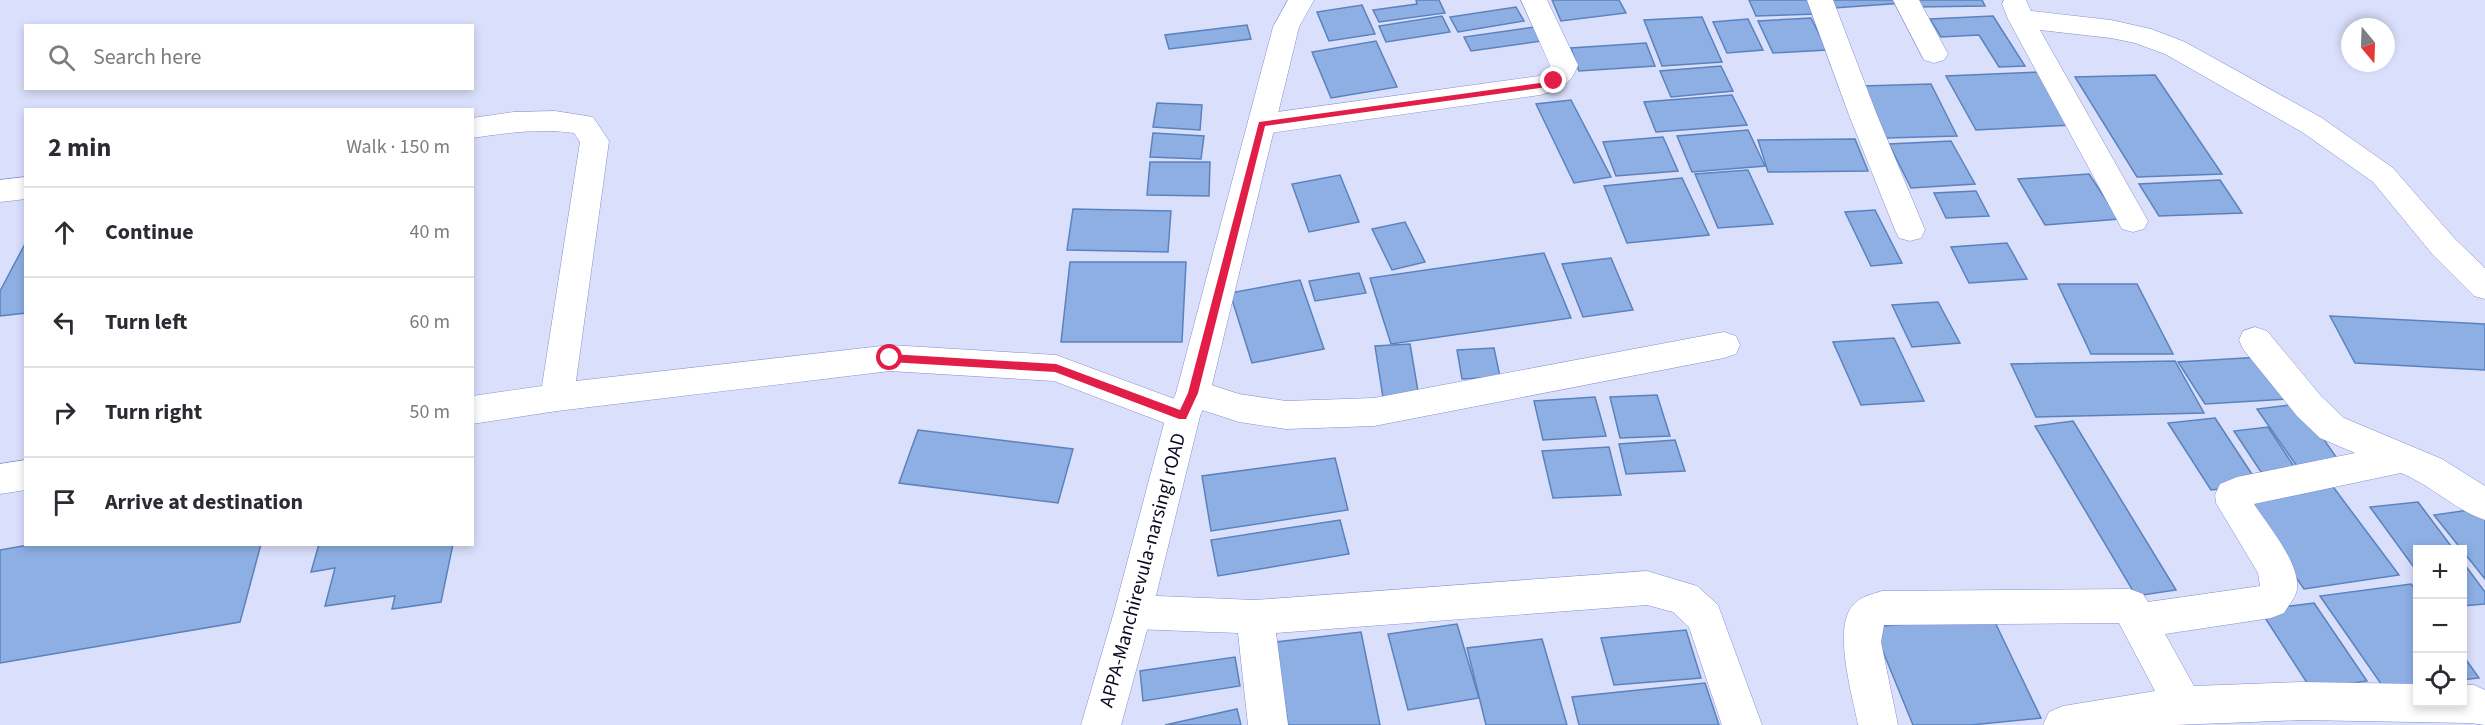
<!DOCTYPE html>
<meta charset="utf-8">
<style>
:root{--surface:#fff;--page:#f7f7f7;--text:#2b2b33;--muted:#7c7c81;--line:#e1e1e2}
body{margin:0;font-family:"Source Sans 3",sans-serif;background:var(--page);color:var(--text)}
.controls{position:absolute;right:18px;bottom:18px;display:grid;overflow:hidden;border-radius:0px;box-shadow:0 3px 9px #0003}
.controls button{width:54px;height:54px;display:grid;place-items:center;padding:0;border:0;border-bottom:2px solid var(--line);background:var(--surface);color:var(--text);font:30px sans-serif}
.compass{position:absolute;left:2341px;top:18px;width:54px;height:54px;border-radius:50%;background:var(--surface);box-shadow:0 3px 9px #0003;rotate:161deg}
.stop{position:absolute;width:18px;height:18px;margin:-14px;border:4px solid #e11d48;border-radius:50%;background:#fff}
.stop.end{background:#e11d48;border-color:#fff;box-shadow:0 2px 6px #0008}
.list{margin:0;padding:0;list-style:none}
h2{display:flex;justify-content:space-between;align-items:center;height:78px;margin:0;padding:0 24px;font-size:26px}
h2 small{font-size:20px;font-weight:400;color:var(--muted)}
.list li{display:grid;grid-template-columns:39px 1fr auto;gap:18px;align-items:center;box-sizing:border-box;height:90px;padding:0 24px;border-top:2px solid var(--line)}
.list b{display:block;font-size:22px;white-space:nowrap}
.list em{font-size:20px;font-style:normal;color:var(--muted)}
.icon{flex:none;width:33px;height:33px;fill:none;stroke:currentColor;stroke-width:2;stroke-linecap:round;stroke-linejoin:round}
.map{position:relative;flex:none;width:2485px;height:725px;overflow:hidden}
.search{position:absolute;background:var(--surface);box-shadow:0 3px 9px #0003;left:24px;top:24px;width:450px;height:66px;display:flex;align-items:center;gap:15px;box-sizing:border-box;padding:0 21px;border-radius:0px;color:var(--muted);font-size:22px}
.panel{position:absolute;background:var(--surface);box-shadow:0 3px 9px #0003;left:24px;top:108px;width:450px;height:438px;border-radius:0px}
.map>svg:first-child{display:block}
.building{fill:#8dafe3;stroke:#5b82bd;stroke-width:1.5}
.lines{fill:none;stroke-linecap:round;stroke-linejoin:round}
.street-casing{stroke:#868dd1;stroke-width:1}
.secondary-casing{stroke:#868dd1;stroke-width:1}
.street{fill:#fff;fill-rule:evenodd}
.secondary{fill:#fff;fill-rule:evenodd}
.route{fill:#e11d48}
.labels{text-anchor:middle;stroke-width:4.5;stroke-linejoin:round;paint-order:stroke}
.street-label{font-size:20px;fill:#090a22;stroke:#fff}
</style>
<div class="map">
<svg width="2485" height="725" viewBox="0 0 2485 725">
<rect width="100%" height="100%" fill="#dadffc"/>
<g class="building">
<path d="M1416,0H1439L1445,13L1379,22L1373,10L1417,4Z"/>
<path d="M1552,0H1619L1626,13L1561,21Z"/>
<path d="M1749,0H1811L1817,14L1756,16Z"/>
<path d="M1830,0H1901L1903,3L1834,8Z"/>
<path d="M1910,0H1982L1985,6L1914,7Z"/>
<path d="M1362,5L1375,34L1329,41L1317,12Z"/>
<path d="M1516,7L1524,21L1458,32L1450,17Z"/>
<path d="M1442,16L1450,32L1386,42L1379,26Z"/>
<path d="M1993,16L2025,66L1999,67L1979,35L1941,37L1930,19Z"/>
<path d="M1702,17L1722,62L1662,66L1644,20Z"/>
<path d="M1811,18L1827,50L1773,53L1758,21Z"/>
<path d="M1748,19L1763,50L1727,53L1713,22Z"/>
<path d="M1247,25L1251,39L1169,49L1165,35Z"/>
<path d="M1534,27L1542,41L1471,51L1464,37Z"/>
<path d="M1376,41L1397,87L1331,98L1312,52Z"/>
<path d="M1646,43L1655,66L1579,71L1571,48Z"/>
<path d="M1721,66L1733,91L1671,97L1660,71Z"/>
<path d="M2039,72L2072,125L1976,130L1946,76Z"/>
<path d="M2155,75L2222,174L2137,177L2075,77Z"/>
<path d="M1931,84L1957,136L1886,138L1862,86Z"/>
<path d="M1732,95L1747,125L1656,132L1644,102Z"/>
<path d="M1571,100L1611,177L1574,183L1536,104Z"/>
<path d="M1157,103L1202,105L1200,130L1153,127Z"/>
<path d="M1748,130L1765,166L1692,172L1677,136Z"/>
<path d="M1153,133L1204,136L1201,159L1150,157Z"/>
<path d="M1663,137L1678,171L1616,176L1603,142Z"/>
<path d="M1855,139L1868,171L1768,172L1758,140Z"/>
<path d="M1951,141L1975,184L1911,188L1889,144Z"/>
<path d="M1150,162H1210L1209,196L1147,195Z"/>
<path d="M1748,170L1773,224L1718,228L1695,174Z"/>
<path d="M2089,174L2119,219L2045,225L2018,179Z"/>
<path d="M1340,175L1359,222L1309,232L1292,184Z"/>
<path d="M1682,178L1709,235L1627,243L1604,186Z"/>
<path d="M2220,180L2242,213L2159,216L2139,184Z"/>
<path d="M1976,191L1989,216L1946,218L1934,193Z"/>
<path d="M1073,209L1171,211L1168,252L1067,250Z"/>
<path d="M1875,210L1902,263L1871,266L1845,212Z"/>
<path d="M1405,222L1425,262L1392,270L1372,229Z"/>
<path d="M26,242V313L0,316V291Z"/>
<path d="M2007,243L2027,279L1969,283L1951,247Z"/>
<path d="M1544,253L1571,318L1391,344L1370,278Z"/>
<path d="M1611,258L1633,310L1583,317L1562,264Z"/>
<path d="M1070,262H1186L1182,342H1061Z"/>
<path d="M1359,273L1366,293L1315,301L1309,281Z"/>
<path d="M1300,280L1324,349L1252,363L1230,293Z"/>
<path d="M2058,284H2137L2173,354H2091Z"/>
<path d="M1938,302L1960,343L1912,347L1892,305Z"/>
<path d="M2330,316L2485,324V370L2355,363Z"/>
<path d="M1894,338L1924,401L1861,405L1833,342Z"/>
<path d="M1410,344L1420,403L1384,404L1375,346Z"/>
<path d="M1494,348L1500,377L1462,379L1457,350Z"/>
<path d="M2261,357L2288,399L2205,404L2178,362Z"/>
<path d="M2175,361L2204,413L2036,417L2011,364Z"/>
<path d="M1657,395L1670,436L1620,438L1610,397Z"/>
<path d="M1595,397L1606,436L1543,440L1534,401Z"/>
<path d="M2299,404L2339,461L2296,465L2257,409Z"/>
<path d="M2215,418L2259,485L2211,490L2168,423Z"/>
<path d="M2073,421L2176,590L2136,596L2035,426Z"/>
<path d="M2268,427L2295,468L2261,472L2234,431Z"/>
<path d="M918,430L1073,449L1058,503L899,483Z"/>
<path d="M1675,440L1685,471L1626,474L1619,444Z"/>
<path d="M1609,447L1621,495L1553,498L1542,451Z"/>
<path d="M1335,458L1348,510L1211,531L1202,476Z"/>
<path d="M2331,484L2399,575L2304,589L2240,497Z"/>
<path d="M2418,502L2454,550H2418V573L2370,507Z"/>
<path d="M2476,509L2485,520V579L2434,515Z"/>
<path d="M1340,520L1349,554L1218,576L1211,540Z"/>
<path d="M34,544H261L240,622L0,663V550Z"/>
<path d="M319,544H453L441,602L392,609L395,596L325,606L335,568L311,572Z"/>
<path d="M2462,561L2485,592V604L2462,606Z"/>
<path d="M2411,584L2418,593V686L2386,691L2320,596Z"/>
<path d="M2314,603L2367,681L2311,689L2260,610Z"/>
<path d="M1992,616L2041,718L1971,725H1913L1873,627Z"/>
<path d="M1457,624L1479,698L1408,710L1388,634Z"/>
<path d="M1686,630L1701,678L1614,685L1601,638Z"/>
<path d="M1361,632L1380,725H1288L1276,642Z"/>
<path d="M1542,639L1567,725H1486L1467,648Z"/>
<path d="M2462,654L2479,678L2462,680Z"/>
<path d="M1235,657L1240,686L1143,701L1140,671Z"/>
<path d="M1705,683L1719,725H1579L1572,697Z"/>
<path d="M1237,709L1241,725H1165Z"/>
</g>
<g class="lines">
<g class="street-casing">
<g id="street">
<path d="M1521,0H1547L1578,65C1571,85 1559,90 1540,95L1262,134L1252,131L1248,124L1252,117L1262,114L1539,76L1548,70L1550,65Z"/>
<path d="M1807,0H1833L1877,115L1925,230L1921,238L1910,241L1899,238L1895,230L1849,115Z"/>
<path d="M1893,0H1919L1948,54L1944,60L1934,63L1924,60Z"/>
<path d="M2004,0H2026L2031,11L2111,20L2151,29L2185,42L2322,118L2393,168L2455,239L2485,268V299L2474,296L2433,255L2373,182L2302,132L2165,54L2135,43L2111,38L2040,30L2148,221L2144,229L2133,232L2122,229L2008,19L2002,4Z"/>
<path d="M555,111L593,117L609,141L576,381L890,345L1056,355L1180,401L1176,393L1181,383L1193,379L1239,394L1286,401L1374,398L1724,332L1736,336L1740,345L1736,354L1724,358L1374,426L1286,429L1239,422L1196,408L1200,416L1195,426L1183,430L1054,381L890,371L557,411L472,424V396L542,386L580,142L574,133C540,128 506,133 472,138V118L514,112Z"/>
<path d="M26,177V199L0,202V180Z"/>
<path d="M2255,327L2267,331L2321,396L2344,418L2442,459L2485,486V520C2455,510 2431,485 2401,473L2254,504C2267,524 2300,563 2297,588C2297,596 2288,606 2284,613L2271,618L2165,634L2194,686L2302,682L2418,684V702H2462V685H2474L2485,690V725L2470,723L2302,720L2175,725H2043L2049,712L2063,706L2155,691L2119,623L1884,625L1881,642L1898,725H1858C1853,697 1832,628 1853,605C1860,597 1872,594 1882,591L2130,589L2143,594L2148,602L2260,586L2258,573L2216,503L2215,495L2220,484L2237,477L2355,453L2320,438L2297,416L2243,349L2239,340L2243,331Z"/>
<path d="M26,460V490L0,494V464Z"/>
<path d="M1647,571L1697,586L1718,605L1762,725H1722L1689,627L1673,612L1647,605L1276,633L1288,725H1248L1238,633L1133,629L1120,624L1114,612L1120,600L1133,595L1255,600Z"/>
</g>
</g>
<g class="secondary-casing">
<path id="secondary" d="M1288,0H1314L1299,27L1210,393L1200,416L1152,612L1121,725H1081L1114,612L1166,416L1176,393L1273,27Z"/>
</g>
<use href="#street" class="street"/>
<use href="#secondary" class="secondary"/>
</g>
<path class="route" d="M1554,79L1558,81L1557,83L1540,88L1265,126L1198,393L1186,419H1179L1055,372L890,362L885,358L890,354L1056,364L1180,410L1188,393L1259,122L1540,83Z"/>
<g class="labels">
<g class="street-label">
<text transform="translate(1142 570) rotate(-75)" y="7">APPA-Manchirevula-narsingI rOAD</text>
</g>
</g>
</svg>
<div class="controls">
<button>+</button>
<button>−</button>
<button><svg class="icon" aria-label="locate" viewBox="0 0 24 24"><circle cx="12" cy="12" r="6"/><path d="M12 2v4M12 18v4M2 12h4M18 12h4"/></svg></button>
</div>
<svg class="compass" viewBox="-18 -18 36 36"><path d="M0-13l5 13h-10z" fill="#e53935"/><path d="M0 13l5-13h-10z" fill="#7c7c81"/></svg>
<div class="stop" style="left:890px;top:358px"></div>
<div class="stop end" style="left:1554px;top:81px"></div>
<div class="search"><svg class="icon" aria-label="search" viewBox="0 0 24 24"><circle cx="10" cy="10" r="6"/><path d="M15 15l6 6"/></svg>Search here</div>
<section class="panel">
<h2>2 min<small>Walk · 150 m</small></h2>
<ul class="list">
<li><svg class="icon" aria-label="ahead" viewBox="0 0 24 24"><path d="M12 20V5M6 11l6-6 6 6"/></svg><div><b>Continue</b></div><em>40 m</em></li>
<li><svg class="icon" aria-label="left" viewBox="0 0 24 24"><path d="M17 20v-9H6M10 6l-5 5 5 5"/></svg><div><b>Turn left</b></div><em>60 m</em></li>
<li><svg class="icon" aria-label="right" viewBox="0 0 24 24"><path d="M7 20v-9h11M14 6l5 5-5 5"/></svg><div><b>Turn right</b></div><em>50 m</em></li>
<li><svg class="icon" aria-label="arrive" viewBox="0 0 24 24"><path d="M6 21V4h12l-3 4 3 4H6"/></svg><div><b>Arrive at destination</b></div></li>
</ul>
</section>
</div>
